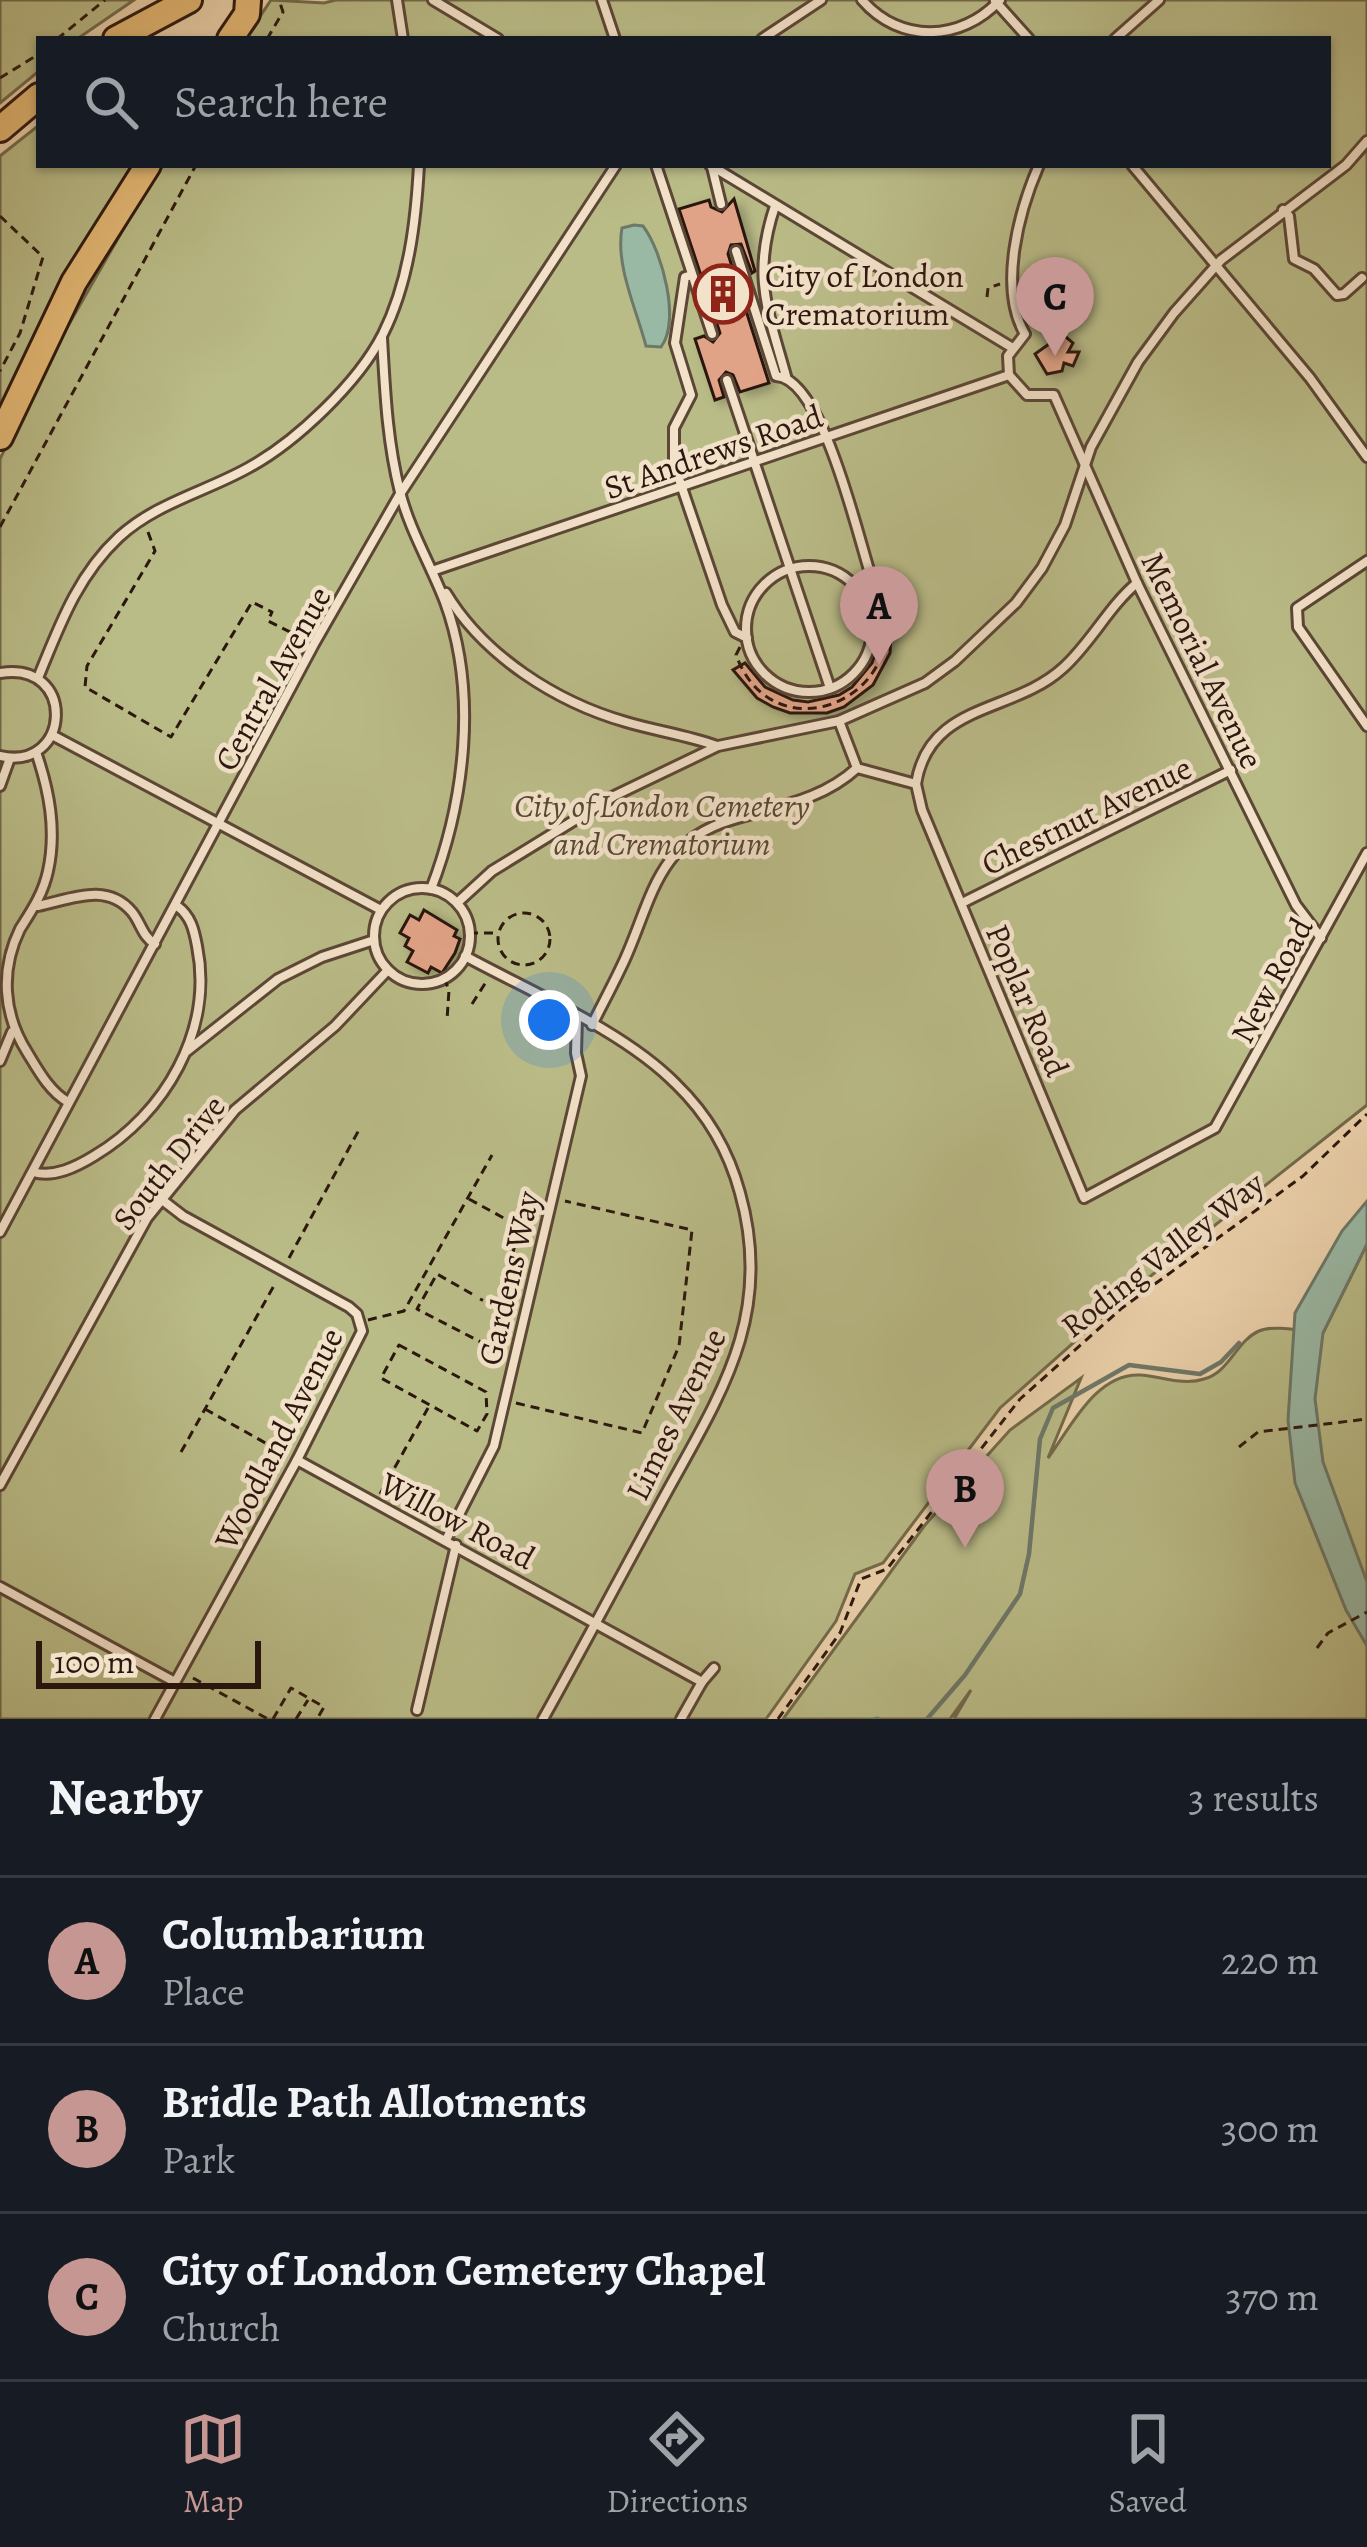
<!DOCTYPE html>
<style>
:root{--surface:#171b24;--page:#242831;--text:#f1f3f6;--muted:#9ea1a6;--line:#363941;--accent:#c59692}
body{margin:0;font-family:Alegreya,serif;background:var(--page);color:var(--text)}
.scale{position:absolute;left:36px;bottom:30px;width:225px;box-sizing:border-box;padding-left:12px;border:6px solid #2c170e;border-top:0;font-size:33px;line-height:42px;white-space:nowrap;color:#2c170e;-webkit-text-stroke:9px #f3e2ca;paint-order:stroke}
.you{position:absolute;left:549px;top:1020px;width:42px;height:42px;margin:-30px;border:9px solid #fff;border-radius:50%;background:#1a73e8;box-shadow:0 0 0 18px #1a73e833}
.badge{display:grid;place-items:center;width:78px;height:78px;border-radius:50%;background:var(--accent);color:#111;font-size:39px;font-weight:700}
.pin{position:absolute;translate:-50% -99px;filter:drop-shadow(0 3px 6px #0008)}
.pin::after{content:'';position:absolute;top:63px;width:42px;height:36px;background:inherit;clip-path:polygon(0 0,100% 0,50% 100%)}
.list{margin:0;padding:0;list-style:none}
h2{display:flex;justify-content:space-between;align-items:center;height:156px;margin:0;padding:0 48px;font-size:51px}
h2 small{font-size:39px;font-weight:400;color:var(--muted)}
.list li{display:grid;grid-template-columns:78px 1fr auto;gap:36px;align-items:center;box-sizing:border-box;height:168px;padding:0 48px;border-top:3px solid var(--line)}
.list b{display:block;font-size:45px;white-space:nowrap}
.list p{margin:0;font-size:39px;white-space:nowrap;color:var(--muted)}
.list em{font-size:39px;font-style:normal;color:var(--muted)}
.icon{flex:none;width:66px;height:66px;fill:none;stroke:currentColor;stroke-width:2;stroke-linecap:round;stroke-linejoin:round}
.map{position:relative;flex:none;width:1367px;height:1719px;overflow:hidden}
.search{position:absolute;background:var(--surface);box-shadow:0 3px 9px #0004;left:36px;right:36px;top:36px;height:132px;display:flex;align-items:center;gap:30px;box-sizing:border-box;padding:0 42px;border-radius:0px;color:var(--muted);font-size:45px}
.sheet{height:660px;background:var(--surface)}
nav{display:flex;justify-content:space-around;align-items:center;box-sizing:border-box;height:168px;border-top:3px solid var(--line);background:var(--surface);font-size:33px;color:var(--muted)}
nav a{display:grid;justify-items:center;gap:6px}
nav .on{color:var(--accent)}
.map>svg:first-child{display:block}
.green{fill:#babc88;stroke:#736a4b;stroke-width:3}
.water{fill:#9ab9a5;stroke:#6e7869;stroke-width:3}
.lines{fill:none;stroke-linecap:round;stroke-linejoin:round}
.stream{stroke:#6e7869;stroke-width:4.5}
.building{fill:#e1a387;stroke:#2c170e;stroke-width:3;filter:url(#shadow)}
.lane-casing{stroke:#5c4636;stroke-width:14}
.primary-casing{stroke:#2c170e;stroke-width:30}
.path{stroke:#2c170e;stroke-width:3;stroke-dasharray:9 6;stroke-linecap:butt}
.lane{stroke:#f3e2ca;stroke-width:8}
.primary{stroke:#e6ba76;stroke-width:24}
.labels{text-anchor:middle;stroke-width:9;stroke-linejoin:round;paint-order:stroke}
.poi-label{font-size:33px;fill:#2c170e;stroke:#f3e2ca;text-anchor:start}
.street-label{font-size:33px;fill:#2c170e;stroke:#f3e2ca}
.park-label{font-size:33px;font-style:italic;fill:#574933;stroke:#f3e2ca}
</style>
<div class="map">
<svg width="1367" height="1719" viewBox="0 0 1367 1719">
<defs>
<filter id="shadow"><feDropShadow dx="6" dy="4" stdDeviation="6" flood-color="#0004"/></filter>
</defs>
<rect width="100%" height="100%" fill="#edd3ad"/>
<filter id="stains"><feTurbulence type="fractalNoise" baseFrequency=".00167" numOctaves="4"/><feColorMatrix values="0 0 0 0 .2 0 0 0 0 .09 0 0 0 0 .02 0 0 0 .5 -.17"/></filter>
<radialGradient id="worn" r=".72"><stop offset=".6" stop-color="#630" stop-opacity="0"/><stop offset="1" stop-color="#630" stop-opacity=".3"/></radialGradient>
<g class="green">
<path d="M0,0H134L77,39H39V71L0,103Z"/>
<path d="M271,0L324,3L336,0H1367V1105L1133,1290L1000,1408L883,1563L855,1574L836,1621L766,1719H0V459L36,382L160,165H1328V39H245Z"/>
<path d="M39,125V165H142L0,424V156Z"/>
<path d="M1367,1244V1719H954L971,1690L950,1719H783L925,1525L1010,1430L1081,1378L1048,1458C1071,1427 1096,1373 1140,1375C1161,1376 1183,1386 1204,1379C1230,1372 1236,1341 1259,1331C1275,1324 1305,1332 1323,1333Z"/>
</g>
<g class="water">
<path d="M634,225L643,226C662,251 681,321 661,347L646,346C637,311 615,265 622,228Z"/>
<path d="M1367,1201V1244L1323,1333L1315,1399L1323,1462L1367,1582V1646L1346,1610L1295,1483L1288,1420L1295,1313L1342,1231Z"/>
</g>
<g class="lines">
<g class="stream">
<path d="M876,1719H878"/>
<path d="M927,1719L965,1675L1020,1594L1029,1554L1040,1439L1053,1408L1129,1365L1200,1374L1221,1362L1239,1343"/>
</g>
</g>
<g class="building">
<path d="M734,199L755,271L752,273L741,244L731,245L728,254L769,383L740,392L733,375L726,372L719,380L724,397L715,400L695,339L704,336L713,342L720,333L679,209L709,200L711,207L722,212Z"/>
<path d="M1058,337H1066L1073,343L1068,352H1079L1073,366L1064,363L1062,371L1047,374L1035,354L1049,344L1058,346Z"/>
<path d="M892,616L890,653L873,685L844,707L827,713H790L773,707L757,698L733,670L745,663L765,687L793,700L808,702L839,695L852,687L872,663L881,634L880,618Z"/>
<path d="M424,910L457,930L454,936L460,939L455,953L442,973L431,967L428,973L407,962L413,951L405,946L409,938L400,933L410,915L419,920Z"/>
</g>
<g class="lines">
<g class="lane-casing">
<g id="lane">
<path d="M397,0L403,39"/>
<path d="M433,0L498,39"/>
<path d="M602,0L615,39"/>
<path d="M862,0C900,44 961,42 1000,0"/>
<path d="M995,1L1029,39"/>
<path d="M762,39L821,0"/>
<path d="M1115,39L1159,0"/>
<path d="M656,165L712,334"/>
<path d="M710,165L1011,347"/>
<path d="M1039,165C1019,211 998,288 1025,334L1008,356L1009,375L1027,395H1054L1137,583L1296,905L1321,938"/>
<path d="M1132,165L1310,378L1367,457"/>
<path d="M712,167L721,204"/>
<path d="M775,206C752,275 767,308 786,376"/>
<path d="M1283,210L1289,216L1294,259L1314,269L1337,295L1344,294L1362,278"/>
<path d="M736,251L776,376C822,378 857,533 870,573L873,584L865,601"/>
<path d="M692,275L685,277L675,343L691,395L674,428V464L722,605L735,632L747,638"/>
<path d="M382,338C385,390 387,441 400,492C410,531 431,565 445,602C478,692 465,801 431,889"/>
<path d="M727,380L830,688"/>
<path d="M1367,561L1297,608L1298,627L1367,726"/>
<circle cx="809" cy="629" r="63"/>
<path d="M432,571L1009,375"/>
<path d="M446,593C484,656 556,702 626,722C656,731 687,735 717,746"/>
<path d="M0,673C77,660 72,772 0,756"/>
<path d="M38,678C59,627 77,576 119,537C156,503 205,492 248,468C296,442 358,383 383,334C409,282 416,221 419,165"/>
<path d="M839,721L857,768L916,784L922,810L1084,1198L1215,1128L1367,853"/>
<path d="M52,735L381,910"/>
<path d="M36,752C49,790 57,830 48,871C43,894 32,910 20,929C0,970 3,1014 27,1052C38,1070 49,1091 68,1102"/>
<path d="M916,784C929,702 1013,714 1063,668C1091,643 1109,606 1137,583"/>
<path d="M0,786L10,758"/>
<circle cx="422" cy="936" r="48"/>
<path d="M457,903L492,871L614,796L718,746L839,721L925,683L955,661L1016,603L1042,568L1065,525L1091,447L1138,362L1174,313L1221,260L1346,165L1367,141"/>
<path d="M962,903L1231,770"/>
<path d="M38,906C69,900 106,881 132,912C141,923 142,936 155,944"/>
<path d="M465,956C531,992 624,1031 676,1084C707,1114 729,1152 740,1193C776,1321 715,1402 657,1510C619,1579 582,1649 543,1719"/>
<path d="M592,1025C603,1003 615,981 625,959C652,899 657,842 731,820C777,806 821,801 857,768"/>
<path d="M187,1051L278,979L322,957L374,940"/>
<path d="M0,1061L12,1032"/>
<path d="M33,1172C54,1178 76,1167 94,1156C165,1114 214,1030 197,946C194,930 191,916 177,906"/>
<path d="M0,1232L314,644L400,494L616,165"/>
<path d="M297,1460L702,1682L681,1719"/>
<path d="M0,1485L147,1218L235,1110L335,1026L388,970"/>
<path d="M446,1540L494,1446L581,1076L576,1053L577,1018"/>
<path d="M0,1587L175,1682"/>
<path d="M702,1682L714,1668"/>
<path d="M417,1710L456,1545"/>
<path d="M155,1719L297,1460L362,1331L357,1314L349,1307L183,1216L161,1199"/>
</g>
</g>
<g class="primary-casing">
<g id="primary">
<path d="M116,39L189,0"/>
<path d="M230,39L247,14L248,0"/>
<path d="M0,129L39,96"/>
<path d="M0,437L74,282L148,165"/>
</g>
</g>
<g class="path">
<path d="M57,39L105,0"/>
<path d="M267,39L283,12L279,0"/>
<path d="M0,78L39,54"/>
<path d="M0,216L43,257L20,333L0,371"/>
<path d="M987,297L988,288L1000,284"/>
<path d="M0,527L196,165"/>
<path d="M148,532L155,551L87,666L85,687L171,737L252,602L272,612L268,621L306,640"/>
<path d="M740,647L736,655C775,760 917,694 879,600"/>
<circle cx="524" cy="939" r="26"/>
<path d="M469,933H497"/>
<path d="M444,978L449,990L447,1020"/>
<path d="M472,1004L486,982"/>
<path d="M469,1199L520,1227L498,1306"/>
<path d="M289,1258L360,1128"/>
<path d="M472,1294L437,1274L417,1309L498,1351L507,1336V1312L480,1299"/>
<path d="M368,1320L404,1311L492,1155"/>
<path d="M399,1345L486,1392L487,1414L477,1431L381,1378Z"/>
<path d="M516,1403L642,1433L679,1346L692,1230L565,1201"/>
<path d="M205,1409L285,1454"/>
<path d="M1239,1447L1258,1432L1367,1419"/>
<path d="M181,1452L276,1282"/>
<path d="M380,1494L428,1408"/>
<path d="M1317,1648L1328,1633L1367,1612"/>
<path d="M193,1678L268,1719"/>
<path d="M273,1719L291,1688L324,1707L317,1719"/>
<path d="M296,1719L308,1700"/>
<path d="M778,1719L840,1633L861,1579L887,1569L1020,1399L1122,1308L1303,1176L1367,1114"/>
</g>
<use href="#lane" class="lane"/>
<use href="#primary" class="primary"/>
</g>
<defs>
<g id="building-ring" transform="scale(3)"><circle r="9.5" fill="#f3e2ca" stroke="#8f2418" stroke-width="1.5"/><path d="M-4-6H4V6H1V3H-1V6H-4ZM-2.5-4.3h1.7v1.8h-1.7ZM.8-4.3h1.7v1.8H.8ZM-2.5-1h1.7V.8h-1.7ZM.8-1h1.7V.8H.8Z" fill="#8f2418"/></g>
</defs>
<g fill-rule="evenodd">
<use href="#building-ring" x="723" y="294"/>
</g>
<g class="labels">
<g class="poi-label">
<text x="765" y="287">City of London<tspan x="765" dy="38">Crematorium</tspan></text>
</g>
<g class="street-label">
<text transform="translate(713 451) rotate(-19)" y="12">St Andrews Road</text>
<text transform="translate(1203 660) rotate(64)" y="12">Memorial Avenue</text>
<text transform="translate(272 678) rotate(-61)" y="12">Central Avenue</text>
<text transform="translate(1086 815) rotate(-26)" y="12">Chestnut Avenue</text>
<text transform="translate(1271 980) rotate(-62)" y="12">New Road</text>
<text transform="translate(1028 1000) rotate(67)" y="12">Poplar Road</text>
<text transform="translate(168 1162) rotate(-52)" y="12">South Drive</text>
<text transform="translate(1162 1254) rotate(-38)" y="12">Roding Valley Way</text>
<text transform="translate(508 1278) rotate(-77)" y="12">Gardens Way</text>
<text transform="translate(675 1414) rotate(-64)" y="12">Limes Avenue</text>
<text transform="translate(278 1438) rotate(-63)" y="12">Woodland Avenue</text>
<text transform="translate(458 1520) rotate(28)" y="12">Willow Road</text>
</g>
<g class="park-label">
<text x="662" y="817">City of London Cemetery<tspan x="662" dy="38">and Crematorium</tspan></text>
</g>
</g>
<rect width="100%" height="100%" filter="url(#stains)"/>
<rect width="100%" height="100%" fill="url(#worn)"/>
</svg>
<div class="scale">100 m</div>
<div class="you"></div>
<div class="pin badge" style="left:879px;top:665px">A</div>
<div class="pin badge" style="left:965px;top:1548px">B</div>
<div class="pin badge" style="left:1055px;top:356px">C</div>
<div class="search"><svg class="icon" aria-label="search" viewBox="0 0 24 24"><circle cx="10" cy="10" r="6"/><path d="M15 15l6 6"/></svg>Search here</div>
</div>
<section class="sheet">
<h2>Nearby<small>3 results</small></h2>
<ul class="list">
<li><span class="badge">A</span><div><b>Columbarium</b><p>Place</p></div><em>220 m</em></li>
<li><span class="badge">B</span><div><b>Bridle Path Allotments</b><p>Park</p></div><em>300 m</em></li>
<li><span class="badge">C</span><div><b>City of London Cemetery Chapel</b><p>Church</p></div><em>370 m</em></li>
</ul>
</section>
<nav>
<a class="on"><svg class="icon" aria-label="map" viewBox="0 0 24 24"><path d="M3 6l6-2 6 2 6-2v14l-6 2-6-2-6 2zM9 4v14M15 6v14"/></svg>Map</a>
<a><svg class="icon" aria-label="directions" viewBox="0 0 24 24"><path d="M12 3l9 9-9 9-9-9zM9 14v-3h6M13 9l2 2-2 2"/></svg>Directions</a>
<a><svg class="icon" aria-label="saved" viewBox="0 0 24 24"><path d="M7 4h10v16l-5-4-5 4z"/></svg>Saved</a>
</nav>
